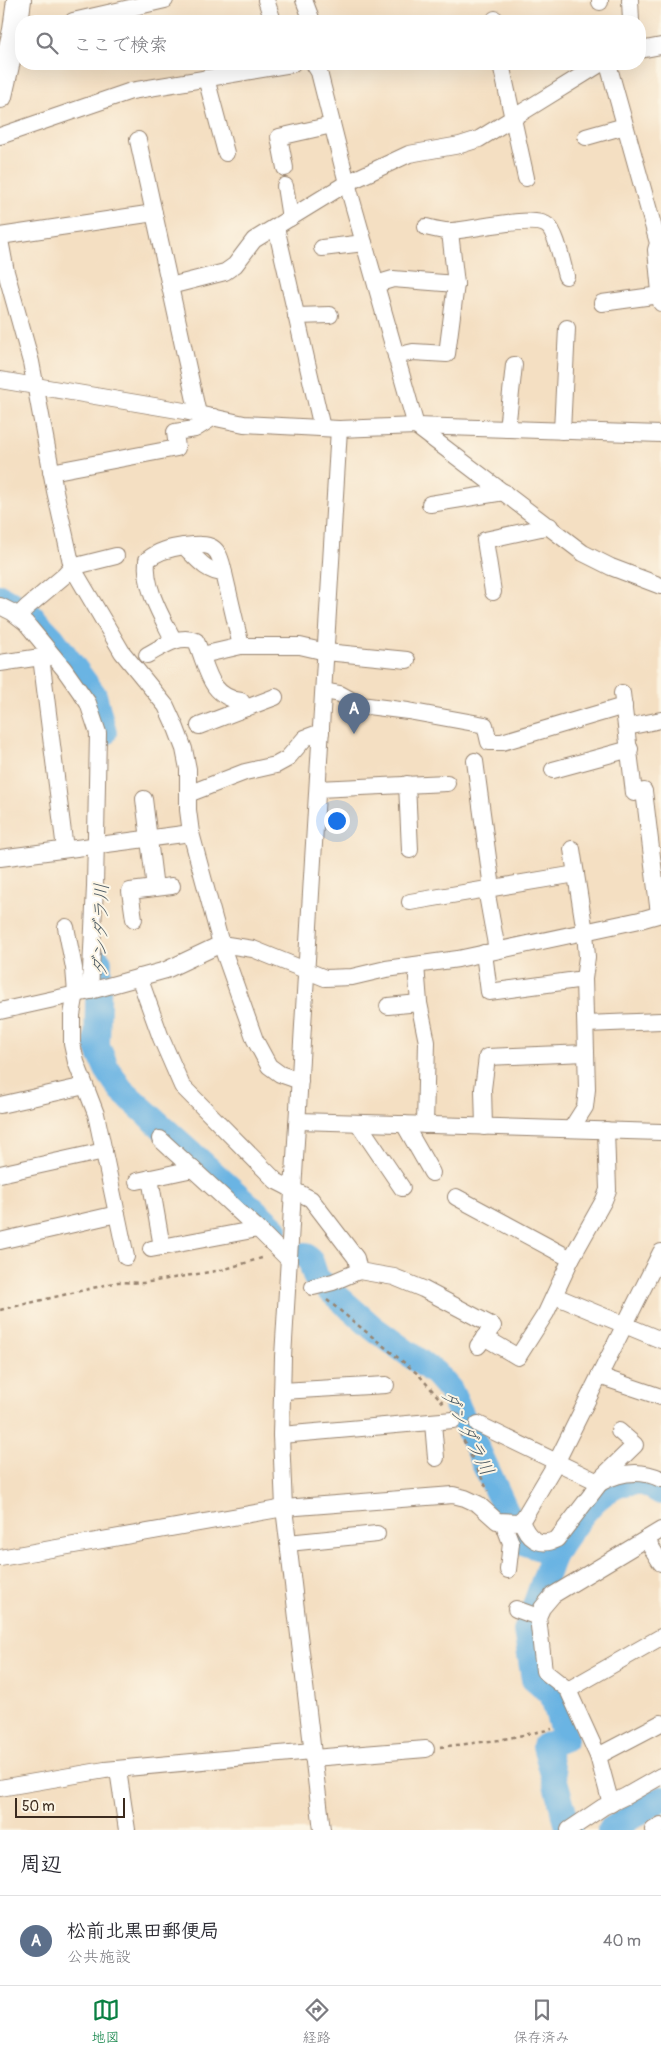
<!DOCTYPE html>
<html lang="ja">
<meta charset="utf-8">
<style>
:root{--surface:#fff;--page:#f7f7f7;--text:#2b2b33;--muted:#7c7c81;--line:#e1e1e2;--accent:#0b8043}
body{margin:0;font-family:Pangolin,"Klee One",sans-serif;background:var(--page);color:var(--text)}
.scale{position:absolute;left:15px;bottom:12px;width:110px;box-sizing:border-box;padding-left:5px;border:2px solid #3b2a1e;border-top:0;font-size:14px;line-height:18px;white-space:nowrap;color:#3b2a1e;-webkit-text-stroke:4px #fcf5e5;paint-order:stroke}
.you{position:absolute;left:336px;top:820px;width:18px;height:18px;margin:-12px;border:4px solid #fff;border-radius:50%;background:#1a73e8;box-shadow:0 0 0 8px #1a73e833}
.badge{display:grid;place-items:center;width:32px;height:32px;border-radius:50%;background:var(--accent);color:#fff;font-size:16px;font-weight:700}
.pin{position:absolute;translate:-50% -41px;filter:drop-shadow(0 1px 2px #0008)}
.pin::after{content:'';position:absolute;top:26px;width:18px;height:15px;background:inherit;clip-path:polygon(0 0,100% 0,50% 100%)}
.list{margin:0;padding:0;list-style:none}
h2{display:flex;justify-content:space-between;align-items:center;height:65px;margin:0;padding:0 20px;font-size:21px}
h2 small{font-size:16px;font-weight:400;color:var(--muted)}
.list li{display:grid;grid-template-columns:32px 1fr auto;gap:15px;align-items:center;box-sizing:border-box;height:90px;padding:0 20px;border-top:1px solid var(--line)}
.list b{display:block;font-size:19px;white-space:nowrap}
.list p{margin:0;font-size:16px;white-space:nowrap;color:var(--muted)}
.list em{font-size:16px;font-style:normal;color:var(--muted)}
.icon{flex:none;width:28px;height:28px;fill:none;stroke:currentColor;stroke-width:2;stroke-linecap:round;stroke-linejoin:round}
.map{position:relative;flex:none;width:661px;height:1830px;overflow:hidden}
.search{position:absolute;background:var(--surface);box-shadow:0 5px 20px #0002;left:15px;right:15px;top:15px;height:55px;display:flex;align-items:center;gap:12px;box-sizing:border-box;padding:0 18px;border-radius:20px;color:var(--muted);font-size:19px}
.sheet{height:155px;background:var(--surface)}
nav{display:flex;justify-content:space-around;align-items:center;box-sizing:border-box;height:70px;border-top:1px solid var(--line);background:var(--surface);font-size:14px;color:var(--muted)}
nav a{display:grid;justify-items:center;gap:2px}
nav .on{color:var(--accent)}
.map>svg:first-child{display:block}
.lines{fill:none;stroke-linecap:round;stroke-linejoin:round}
.river{stroke:#6bb4e3;stroke-width:26}
.minor-casing{stroke:#988470;stroke-width:18}
.highway-casing{stroke:#988470;stroke-width:26}
.path{stroke:#988470;stroke-width:2.5;stroke-dasharray:4 4;stroke-linecap:butt}
.minor{stroke:#fff;stroke-width:16}
.highway{stroke:#fff;stroke-width:24}
.labels{text-anchor:middle;stroke-width:4;stroke-linejoin:round;paint-order:stroke}
.water-label{font-size:19px;font-style:italic;fill:#4c5a63;stroke:#fcf5e5}
</style>
<div class="map">
<svg width="661" height="1830" viewBox="0 0 661 1830">
<rect width="100%" height="100%" fill="#fcf5e5"/>
<filter id="ink" filterUnits="userSpaceOnUse"><feTurbulence type="fractalNoise" baseFrequency=".02" numOctaves="2"/><feDisplacementMap in="SourceGraphic" scale="10" xChannelSelector="R" yChannelSelector="G"/><feConvolveMatrix kernelMatrix="1 2 1 2 8 2 1 2 1" color-interpolation-filters="sRGB"/></filter>
<filter id="wash" filterUnits="userSpaceOnUse"><feTurbulence type="fractalNoise" baseFrequency=".0096" numOctaves="4" result="noise"/><feDisplacementMap in="SourceGraphic" scale="20" xChannelSelector="R" yChannelSelector="G"/><feGaussianBlur stdDeviation="1.12" result="paint"/><feColorMatrix in="noise" values="0 0 0 0 0 0 0 0 0 0 0 0 0 0 0 0 0 1.4 0 .05"/><feComposite in="paint" operator="in"/></filter>
<g filter="url(#wash)">
<rect width="100%" height="100%" fill="#f4dfc2"/>
<g class="lines">
<g class="river">
<path d="M0,597L30,615L52,638L94,695L104,733"/>
<path d="M99,962L97,1046L107,1069L121,1090L275,1229"/>
<path d="M305,1255L311,1262L316,1278L373,1328L435,1373L450,1390L520,1541L554,1553C574,1526 601,1477 640,1482C647,1483 655,1489 661,1492"/>
<path d="M554,1553L526,1631L534,1679L552,1694L565,1738L545,1746L569,1830"/>
<path d="M610,1830L661,1799"/>
</g>
</g>
</g>
<g filter="url(#ink)">
<g class="lines">
<g class="minor-casing">
<g id="minor">
<path d="M266,0L273,21"/>
<path d="M304,0L312,21"/>
<path d="M600,0V2"/>
<path d="M630,0L631,21"/>
<path d="M495,19V21"/>
<path d="M73,21L165,0"/>
<path d="M640,50L661,46"/>
<path d="M314,64L319,72L347,183L416,426L583,553L611,567L661,586"/>
<path d="M501,64L526,178"/>
<path d="M608,64L658,243L656,250L661,303"/>
<path d="M206,78L226,153"/>
<path d="M0,136L131,91L292,64"/>
<path d="M586,137L625,126"/>
<path d="M138,140L198,414"/>
<path d="M285,168L279,137L332,125"/>
<path d="M285,186L290,218"/>
<path d="M276,227L322,428"/>
<path d="M426,227C434,229 444,232 452,231C472,230 534,214 548,226C557,234 562,263 566,276"/>
<path d="M0,236L154,213"/>
<path d="M0,240L6,272L31,362L55,491L72,567L122,652L166,706L176,728L184,749L188,769V810L191,833L221,944L255,1040L269,1066L280,1074L300,1081"/>
<path d="M322,248L364,243"/>
<path d="M376,284L393,279L456,284"/>
<path d="M170,286L225,272L235,265L254,240L347,183L409,154L460,145L479,139L600,64"/>
<path d="M602,303L660,295"/>
<path d="M296,316L330,315"/>
<path d="M396,356L413,352L447,354L456,284L450,232"/>
<path d="M0,380L184,411L244,424L339,429L416,426L661,434"/>
<path d="M507,429L514,365"/>
<path d="M562,431L567,328"/>
<path d="M51,472L177,448L175,432L195,429L214,417"/>
<path d="M430,504L504,492"/>
<path d="M184,546C212,543 218,544 224,573"/>
<path d="M493,592L485,540L550,526"/>
<path d="M0,606L12,612L26,623L64,669L88,703L98,733L95,887L90,991"/>
<path d="M18,616L27,607L64,576L72,567L116,556"/>
<path d="M174,641C162,617 144,588 147,560C158,551 170,548 184,546C197,559 206,572 224,573L241,646"/>
<path d="M147,655C162,647 178,634 196,641C208,668 208,696 241,701L246,708"/>
<path d="M202,655L241,646H300L326,652L407,660"/>
<path d="M0,663L41,657L65,849"/>
<path d="M324,691L340,694L360,705L408,711L485,725L489,742H502L624,706"/>
<path d="M622,693L634,793L644,791L659,914"/>
<path d="M199,726L275,697"/>
<path d="M627,727L661,720"/>
<path d="M475,761L492,888"/>
<path d="M553,770L630,749"/>
<path d="M407,784L410,850"/>
<path d="M318,789L447,783"/>
<path d="M188,794L245,772L276,765L287,759L305,738L321,732"/>
<path d="M144,799L155,888"/>
<path d="M0,858L191,833"/>
<path d="M486,889L497,950"/>
<path d="M410,902L576,874"/>
<path d="M134,919L130,891L172,886"/>
<path d="M66,927L74,968L76,993L72,1015V1044L76,1062L96,1114L126,1257"/>
<path d="M484,953L489,992L584,979"/>
<path d="M416,965L419,1003L427,1042L425,1125"/>
<path d="M139,977L161,1038L182,1086L276,1181L311,1199L356,1258L359,1271L394,1277L423,1289L493,1326L478,1346"/>
<path d="M388,1006L419,1003"/>
<path d="M0,1011L90,991L166,970L221,944L253,949L325,978L352,977L386,969L458,959L640,920L661,914"/>
<path d="M586,1024L661,1021"/>
<path d="M0,1105L85,1086"/>
<path d="M298,1121L661,1132"/>
<path d="M358,1123L402,1188"/>
<path d="M404,1124L432,1173"/>
<path d="M484,1127L483,1089L487,1057L586,1053"/>
<path d="M571,1129L585,1107L587,1089L584,979L587,957L585,932L572,849"/>
<path d="M160,1139L258,1229L289,1260"/>
<path d="M0,1174L104,1151"/>
<path d="M150,1178L162,1247"/>
<path d="M137,1181L193,1169"/>
<path d="M456,1197L571,1259"/>
<path d="M0,1241L117,1214"/>
<path d="M151,1249L258,1229"/>
<path d="M313,1287L333,1282L359,1271"/>
<path d="M555,1296L661,1340"/>
<path d="M484,1337L518,1357L546,1313L571,1259L604,1200L608,1190L606,1130"/>
<path d="M599,1376L661,1397"/>
<path d="M282,1391L386,1385"/>
<path d="M433,1423L436,1458"/>
<path d="M478,1424L600,1483C620,1472 640,1469 661,1479"/>
<path d="M281,1435L453,1420"/>
<path d="M601,1478L635,1445L619,1431"/>
<path d="M521,1520C527,1538 539,1548 557,1539L600,1483"/>
<path d="M503,1522L511,1543L508,1570"/>
<path d="M646,1539L661,1563"/>
<path d="M288,1543L377,1534"/>
<path d="M0,1558L284,1508L453,1495L465,1498L478,1504L497,1521L519,1522L524,1517L556,1463L661,1252"/>
<path d="M516,1609L538,1617"/>
<path d="M568,1690L661,1637"/>
<path d="M598,1756L661,1723"/>
<path d="M313,1758L426,1749"/>
<path d="M118,1770L127,1830"/>
<path d="M0,1788L105,1770L312,1751"/>
<path d="M611,1804L598,1756L568,1690L544,1671L538,1617L542,1608L553,1595L661,1530"/>
<path d="M322,1830L284,1508L281,1435L283,1357L339,429"/>
<path d="M569,1830L603,1807L626,1796L661,1776"/>
<path d="M653,1830L661,1825"/>
</g>
</g>
<g class="highway-casing">
<path id="highway" d="M0,96L15,30L19,0"/>
</g>
<g class="path">
<path d="M327,1300L418,1374L446,1406"/>
<path d="M0,1310L118,1282L143,1283L222,1270L265,1257"/>
<path d="M460,1433L488,1491"/>
<path d="M440,1747L499,1740L552,1729"/>
</g>
<use href="#minor" class="minor"/>
<use href="#highway" class="highway"/>
</g>
</g>
<g class="labels">
<g class="water-label">
<text transform="translate(100 930) rotate(-89)" y="7">ダンダラ川</text>
<text transform="translate(468 1432) rotate(63)" y="7">ダンダラ川</text>
</g>
</g>
</svg>
<div class="scale">50 m</div>
<div class="you"></div>
<div class="pin badge" style="left:354px;top:734px;background:#5c6f8a">A</div>
<div class="search"><svg class="icon" aria-label="search" viewBox="0 0 24 24"><circle cx="10" cy="10" r="6"/><path d="M15 15l6 6"/></svg>ここで検索</div>
</div>
<section class="sheet">
<h2>周辺<small></small></h2>
<ul class="list">
<li><span class="badge" style="background:#5c6f8a">A</span><div><b>松前北黒田郵便局</b><p>公共施設</p></div><em>40 m</em></li>
</ul>
</section>
<nav>
<a class="on"><svg class="icon" aria-label="map" viewBox="0 0 24 24"><path d="M3 6l6-2 6 2 6-2v14l-6 2-6-2-6 2zM9 4v14M15 6v14"/></svg>地図</a>
<a><svg class="icon" aria-label="directions" viewBox="0 0 24 24"><path d="M12 3l9 9-9 9-9-9zM9 14v-3h6M13 9l2 2-2 2"/></svg>経路</a>
<a><svg class="icon" aria-label="saved" viewBox="0 0 24 24"><path d="M7 4h10v16l-5-4-5 4z"/></svg>保存済み</a>
</nav>
